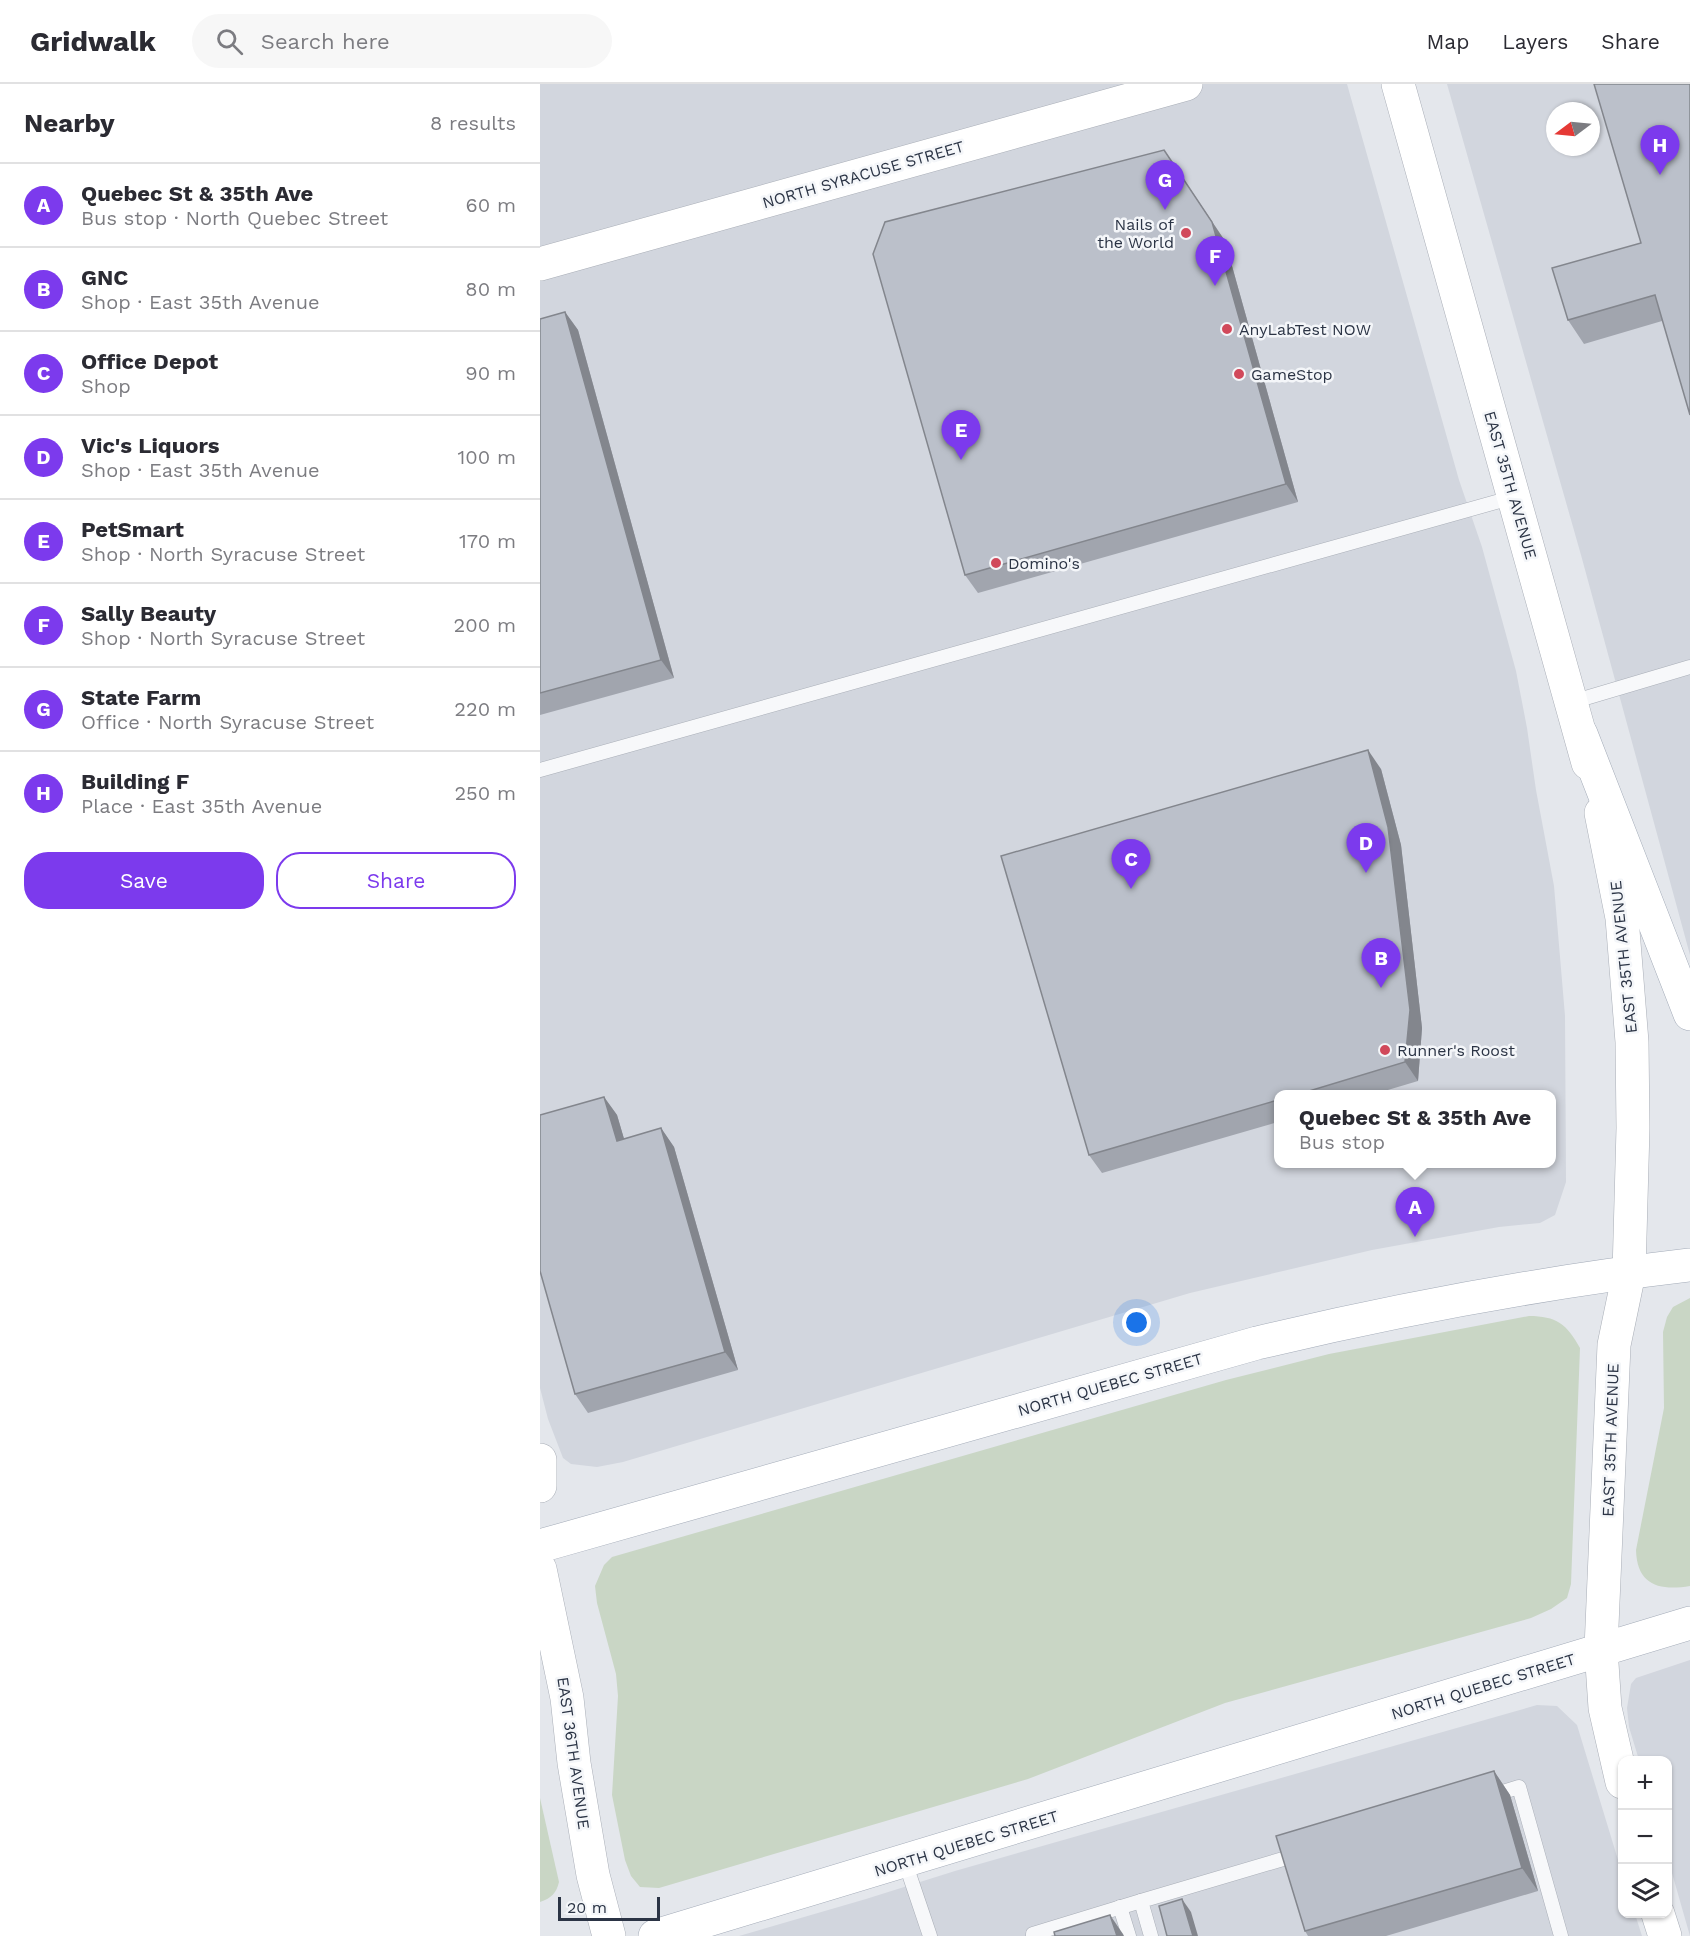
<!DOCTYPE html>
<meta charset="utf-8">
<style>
:root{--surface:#fff;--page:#f7f7f7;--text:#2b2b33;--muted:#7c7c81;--line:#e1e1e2;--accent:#7c3aed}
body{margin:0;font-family:"Work Sans",sans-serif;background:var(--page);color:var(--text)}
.controls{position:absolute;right:18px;bottom:18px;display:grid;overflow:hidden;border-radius:12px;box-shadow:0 2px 4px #0004}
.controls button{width:54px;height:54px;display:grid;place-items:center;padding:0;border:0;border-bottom:2px solid var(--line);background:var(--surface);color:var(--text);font:30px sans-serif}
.compass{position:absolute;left:1006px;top:18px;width:54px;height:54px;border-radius:50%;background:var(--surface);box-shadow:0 2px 4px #0004;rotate:254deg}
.scale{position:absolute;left:18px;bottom:15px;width:102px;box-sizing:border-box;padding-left:6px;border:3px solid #2b3445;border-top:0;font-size:16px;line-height:21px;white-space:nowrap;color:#2b3445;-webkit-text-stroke:4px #f4f6f9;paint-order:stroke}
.you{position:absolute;left:597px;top:1239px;width:21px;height:21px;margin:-15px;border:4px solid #fff;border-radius:50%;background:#1a73e8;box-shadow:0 0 0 9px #1a73e833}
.badge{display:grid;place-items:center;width:39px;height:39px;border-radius:50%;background:var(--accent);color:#fff;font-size:20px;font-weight:700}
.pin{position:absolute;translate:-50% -50px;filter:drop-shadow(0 2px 3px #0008)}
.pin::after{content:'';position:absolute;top:32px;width:21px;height:18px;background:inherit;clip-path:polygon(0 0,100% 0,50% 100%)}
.popup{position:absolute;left:734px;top:1006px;width:282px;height:78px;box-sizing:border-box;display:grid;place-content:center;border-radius:12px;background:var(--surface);filter:drop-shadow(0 2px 4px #0005);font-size:20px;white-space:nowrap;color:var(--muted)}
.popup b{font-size:22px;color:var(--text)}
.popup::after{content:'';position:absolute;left:50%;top:100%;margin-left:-12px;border:12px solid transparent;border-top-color:var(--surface)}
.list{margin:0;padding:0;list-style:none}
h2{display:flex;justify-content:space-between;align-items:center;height:78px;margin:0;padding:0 24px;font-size:26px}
h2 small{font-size:20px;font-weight:400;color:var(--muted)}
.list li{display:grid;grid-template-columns:39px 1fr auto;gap:18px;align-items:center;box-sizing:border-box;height:84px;padding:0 24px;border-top:2px solid var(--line)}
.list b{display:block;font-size:22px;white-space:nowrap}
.list p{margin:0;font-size:20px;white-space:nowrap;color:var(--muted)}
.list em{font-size:20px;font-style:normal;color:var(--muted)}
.actions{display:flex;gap:12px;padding:18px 24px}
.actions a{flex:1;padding:14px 0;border:2px solid var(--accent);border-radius:24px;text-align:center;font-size:21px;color:var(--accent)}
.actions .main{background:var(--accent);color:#fff}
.icon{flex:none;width:33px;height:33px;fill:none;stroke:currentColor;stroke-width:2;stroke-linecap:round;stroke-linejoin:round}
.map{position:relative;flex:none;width:1150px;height:1852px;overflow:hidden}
header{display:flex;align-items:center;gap:36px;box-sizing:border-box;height:84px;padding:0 30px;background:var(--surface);border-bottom:2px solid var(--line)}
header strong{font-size:28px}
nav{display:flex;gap:33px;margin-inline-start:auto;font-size:21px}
.search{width:420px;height:54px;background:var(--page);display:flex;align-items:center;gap:15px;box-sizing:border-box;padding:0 21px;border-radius:33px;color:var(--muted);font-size:22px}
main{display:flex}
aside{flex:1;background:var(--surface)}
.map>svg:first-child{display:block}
.built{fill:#d2d6de;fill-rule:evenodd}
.green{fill:#c9d6c5}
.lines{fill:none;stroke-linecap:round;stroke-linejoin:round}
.lane-casing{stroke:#a9aeb7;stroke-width:15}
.secondary-casing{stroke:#a9aeb7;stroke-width:34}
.primary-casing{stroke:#a3abb8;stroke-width:34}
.lane{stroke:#f7f8fa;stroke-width:14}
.secondary{stroke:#fff;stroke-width:33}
.primary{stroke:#fff;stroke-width:33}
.wall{fill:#a1a5ae}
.shaded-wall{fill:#83868d}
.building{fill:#bbc0ca;stroke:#83868d;stroke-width:1.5}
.poi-dot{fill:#d1495b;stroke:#f4f6f9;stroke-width:2}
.labels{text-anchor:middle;stroke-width:5;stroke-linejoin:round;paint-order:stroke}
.street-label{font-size:16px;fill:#2b3445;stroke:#f4f6f9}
.poi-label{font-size:16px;fill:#2b3445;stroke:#f4f6f9;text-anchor:start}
</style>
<header>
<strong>Gridwalk</strong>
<div class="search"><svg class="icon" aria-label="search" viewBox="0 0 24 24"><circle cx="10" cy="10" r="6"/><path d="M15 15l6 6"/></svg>Search here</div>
<nav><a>Map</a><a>Layers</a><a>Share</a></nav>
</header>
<main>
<aside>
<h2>Nearby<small>8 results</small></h2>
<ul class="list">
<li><span class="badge">A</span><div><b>Quebec St &amp; 35th Ave</b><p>Bus stop · North Quebec Street</p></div><em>60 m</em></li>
<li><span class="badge">B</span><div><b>GNC</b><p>Shop · East 35th Avenue</p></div><em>80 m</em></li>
<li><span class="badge">C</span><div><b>Office Depot</b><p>Shop</p></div><em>90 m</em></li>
<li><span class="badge">D</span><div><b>Vic's Liquors</b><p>Shop · East 35th Avenue</p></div><em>100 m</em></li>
<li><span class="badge">E</span><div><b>PetSmart</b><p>Shop · North Syracuse Street</p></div><em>170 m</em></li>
<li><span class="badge">F</span><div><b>Sally Beauty</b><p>Shop · North Syracuse Street</p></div><em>200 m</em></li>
<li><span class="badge">G</span><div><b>State Farm</b><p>Office · North Syracuse Street</p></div><em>220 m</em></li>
<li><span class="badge">H</span><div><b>Building F</b><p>Place · East 35th Avenue</p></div><em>250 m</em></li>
</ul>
<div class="actions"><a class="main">Save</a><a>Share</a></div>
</aside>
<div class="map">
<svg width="1150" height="1852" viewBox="0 0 1150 1852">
<rect width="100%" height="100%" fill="#e4e7ec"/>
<g class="built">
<path d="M0,0H807L919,396L942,463L976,587L987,644L996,706L1014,802L1025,932L1026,1098L1015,1131L1000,1139L959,1143L832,1166L650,1209L83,1378L57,1383L31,1380L23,1374L8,1335L0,1304ZM738,1010H1012V1080H738Z"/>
<path d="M907,0H1150V871L1041,471ZM1015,27H1051V63H1015Z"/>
<path d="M1150,1576V1852L1128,1775V1676H1099L1089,1643L1087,1624L1091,1600L1096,1594Z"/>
<path d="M997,1621L1017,1622L1037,1641L1082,1789V1830H1095L1102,1852H199L326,1815L415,1787Z"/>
</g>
<g class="green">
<path d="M1150,1214V1502C1119,1507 1097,1501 1096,1466L1124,1324L1123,1248L1127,1233L1133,1223Z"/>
<path d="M989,1232C1016,1232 1027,1240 1040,1264L1031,1500L1027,1514L1011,1525L991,1534L685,1619L488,1695L119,1804L100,1803L91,1792L85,1776L72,1711L78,1612L76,1590L57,1519L55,1502L64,1481L72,1473L686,1296L789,1270Z"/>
<path d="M0,1714L19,1798C16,1810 11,1814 0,1818Z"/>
</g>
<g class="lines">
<g class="lane-casing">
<g id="lane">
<path d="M1032,618L1150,583"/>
<path d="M0,686L974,413"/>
<path d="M950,1712L979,1703L1021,1852"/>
<path d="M365,1778L390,1852"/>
<path d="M580,1823L589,1852"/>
<path d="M493,1852V1850L601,1817"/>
<path d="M611,1852L601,1817L760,1770"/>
</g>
</g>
<g class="secondary-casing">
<g id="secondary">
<path d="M858,0L1048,679"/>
<path d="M0,180L646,0"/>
<path d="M1061,729L1082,834L1092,958L1093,1044L1089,1189L1074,1261L1061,1565L1065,1624L1082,1698"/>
<path d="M0,1376V1402"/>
<path d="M0,1485L27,1614L34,1679L53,1791L69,1852"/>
<path d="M1118,1830L1125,1852"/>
</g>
</g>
<g class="primary-casing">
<g id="primary">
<path d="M1041,650L1150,930"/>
<path d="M0,1462L717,1259C860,1225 1004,1198 1150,1181"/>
<path d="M115,1852L1150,1539"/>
</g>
</g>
<use href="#lane" class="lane"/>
<use href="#secondary" class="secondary"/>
<use href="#primary" class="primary"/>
</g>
<g class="wall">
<path d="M1150,0L1122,237L1044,260L1028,236L1101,159Z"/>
<path d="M624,66L685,157L758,418L438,509L425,491Z"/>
<path d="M25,228L38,246L134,594L0,631V235Z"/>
<path d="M841,685L861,761L882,944L878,997L831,1011H738V1038L562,1089L549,1071Z"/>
<path d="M64,1013L77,1031L84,1055L121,1044L134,1063L198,1286L48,1329L35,1310Z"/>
<path d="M954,1687L970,1711L998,1807L846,1852H768L765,1847Z"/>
</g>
<g class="shaded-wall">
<path d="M624,66L685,157L758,418L746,400Z"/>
<path d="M25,228L38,246L134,594L121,576Z"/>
<path d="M828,666L841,685L861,761L882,944L878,997L865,978Z"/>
<path d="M64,1013L77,1031L90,1075L77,1057Z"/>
<path d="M121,1044L134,1063L198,1286L185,1268Z"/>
<path d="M954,1687L970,1711L998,1807L982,1784Z"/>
<path d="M642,1815L651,1828L658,1852H653Z"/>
<path d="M570,1831L583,1850L584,1852H577Z"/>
</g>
<g class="building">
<path d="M1054,0H1150V331L1115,211L1028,236L1012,184L1101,159Z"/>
<path d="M624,66L672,138L746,400L425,491L333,170L345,138Z"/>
<path d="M25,228L121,576L0,609V235Z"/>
<path d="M828,666L848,743L870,926L865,978L756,1011H738V1016L549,1071L461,772Z"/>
<path d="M64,1013L77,1057L121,1044L185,1268L35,1310L0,1187V1031Z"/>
<path d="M954,1687L982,1784L765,1847L736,1752Z"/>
<path d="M642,1815L653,1852H627L619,1822Z"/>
<path d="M570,1831L577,1852H515L514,1848Z"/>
</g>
<g class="poi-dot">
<circle cx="646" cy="149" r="6"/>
<circle cx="687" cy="245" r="6"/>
<circle cx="699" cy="290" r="6"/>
<circle cx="456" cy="479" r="6"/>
<circle cx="845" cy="966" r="6"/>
</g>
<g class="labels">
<g class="street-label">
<text transform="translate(323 90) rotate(-16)" y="6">NORTH SYRACUSE STREET</text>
<text transform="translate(971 401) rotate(74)" y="6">EAST 35TH AVENUE</text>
<text transform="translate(1083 873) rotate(-96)" y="6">EAST 35TH AVENUE</text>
<text transform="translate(570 1300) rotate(-16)" y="6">NORTH QUEBEC STREET</text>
<text transform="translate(1070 1356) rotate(-88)" y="6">EAST 35TH AVENUE</text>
<text transform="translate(943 1602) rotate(-17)" y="6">NORTH QUEBEC STREET</text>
<text transform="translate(34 1669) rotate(82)" y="6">EAST 36TH AVENUE</text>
<text transform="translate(426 1759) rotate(-17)" y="6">NORTH QUEBEC STREET</text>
</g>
<g class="poi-label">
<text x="634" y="146" text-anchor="end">Nails of<tspan x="634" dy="18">the World</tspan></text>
<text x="699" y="251">AnyLabTest NOW</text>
<text x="711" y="296">GameStop</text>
<text x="468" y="485">Domino's</text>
<text x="857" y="972">Runner's Roost</text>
</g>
</g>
</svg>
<div class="controls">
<button>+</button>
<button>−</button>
<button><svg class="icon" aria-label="layers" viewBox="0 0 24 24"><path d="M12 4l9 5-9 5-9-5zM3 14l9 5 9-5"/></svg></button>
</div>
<svg class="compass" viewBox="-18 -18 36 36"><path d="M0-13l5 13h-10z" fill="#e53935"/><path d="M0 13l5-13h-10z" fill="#7c7c81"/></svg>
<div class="scale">20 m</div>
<div class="you"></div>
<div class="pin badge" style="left:875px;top:1153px">A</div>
<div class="popup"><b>Quebec St &amp; 35th Ave</b>Bus stop</div>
<div class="pin badge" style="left:841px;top:904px">B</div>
<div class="pin badge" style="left:591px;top:805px">C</div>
<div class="pin badge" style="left:826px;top:789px">D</div>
<div class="pin badge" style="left:421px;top:376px">E</div>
<div class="pin badge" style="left:675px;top:202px">F</div>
<div class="pin badge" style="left:625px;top:126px">G</div>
<div class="pin badge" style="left:1120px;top:91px">H</div>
</div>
</main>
